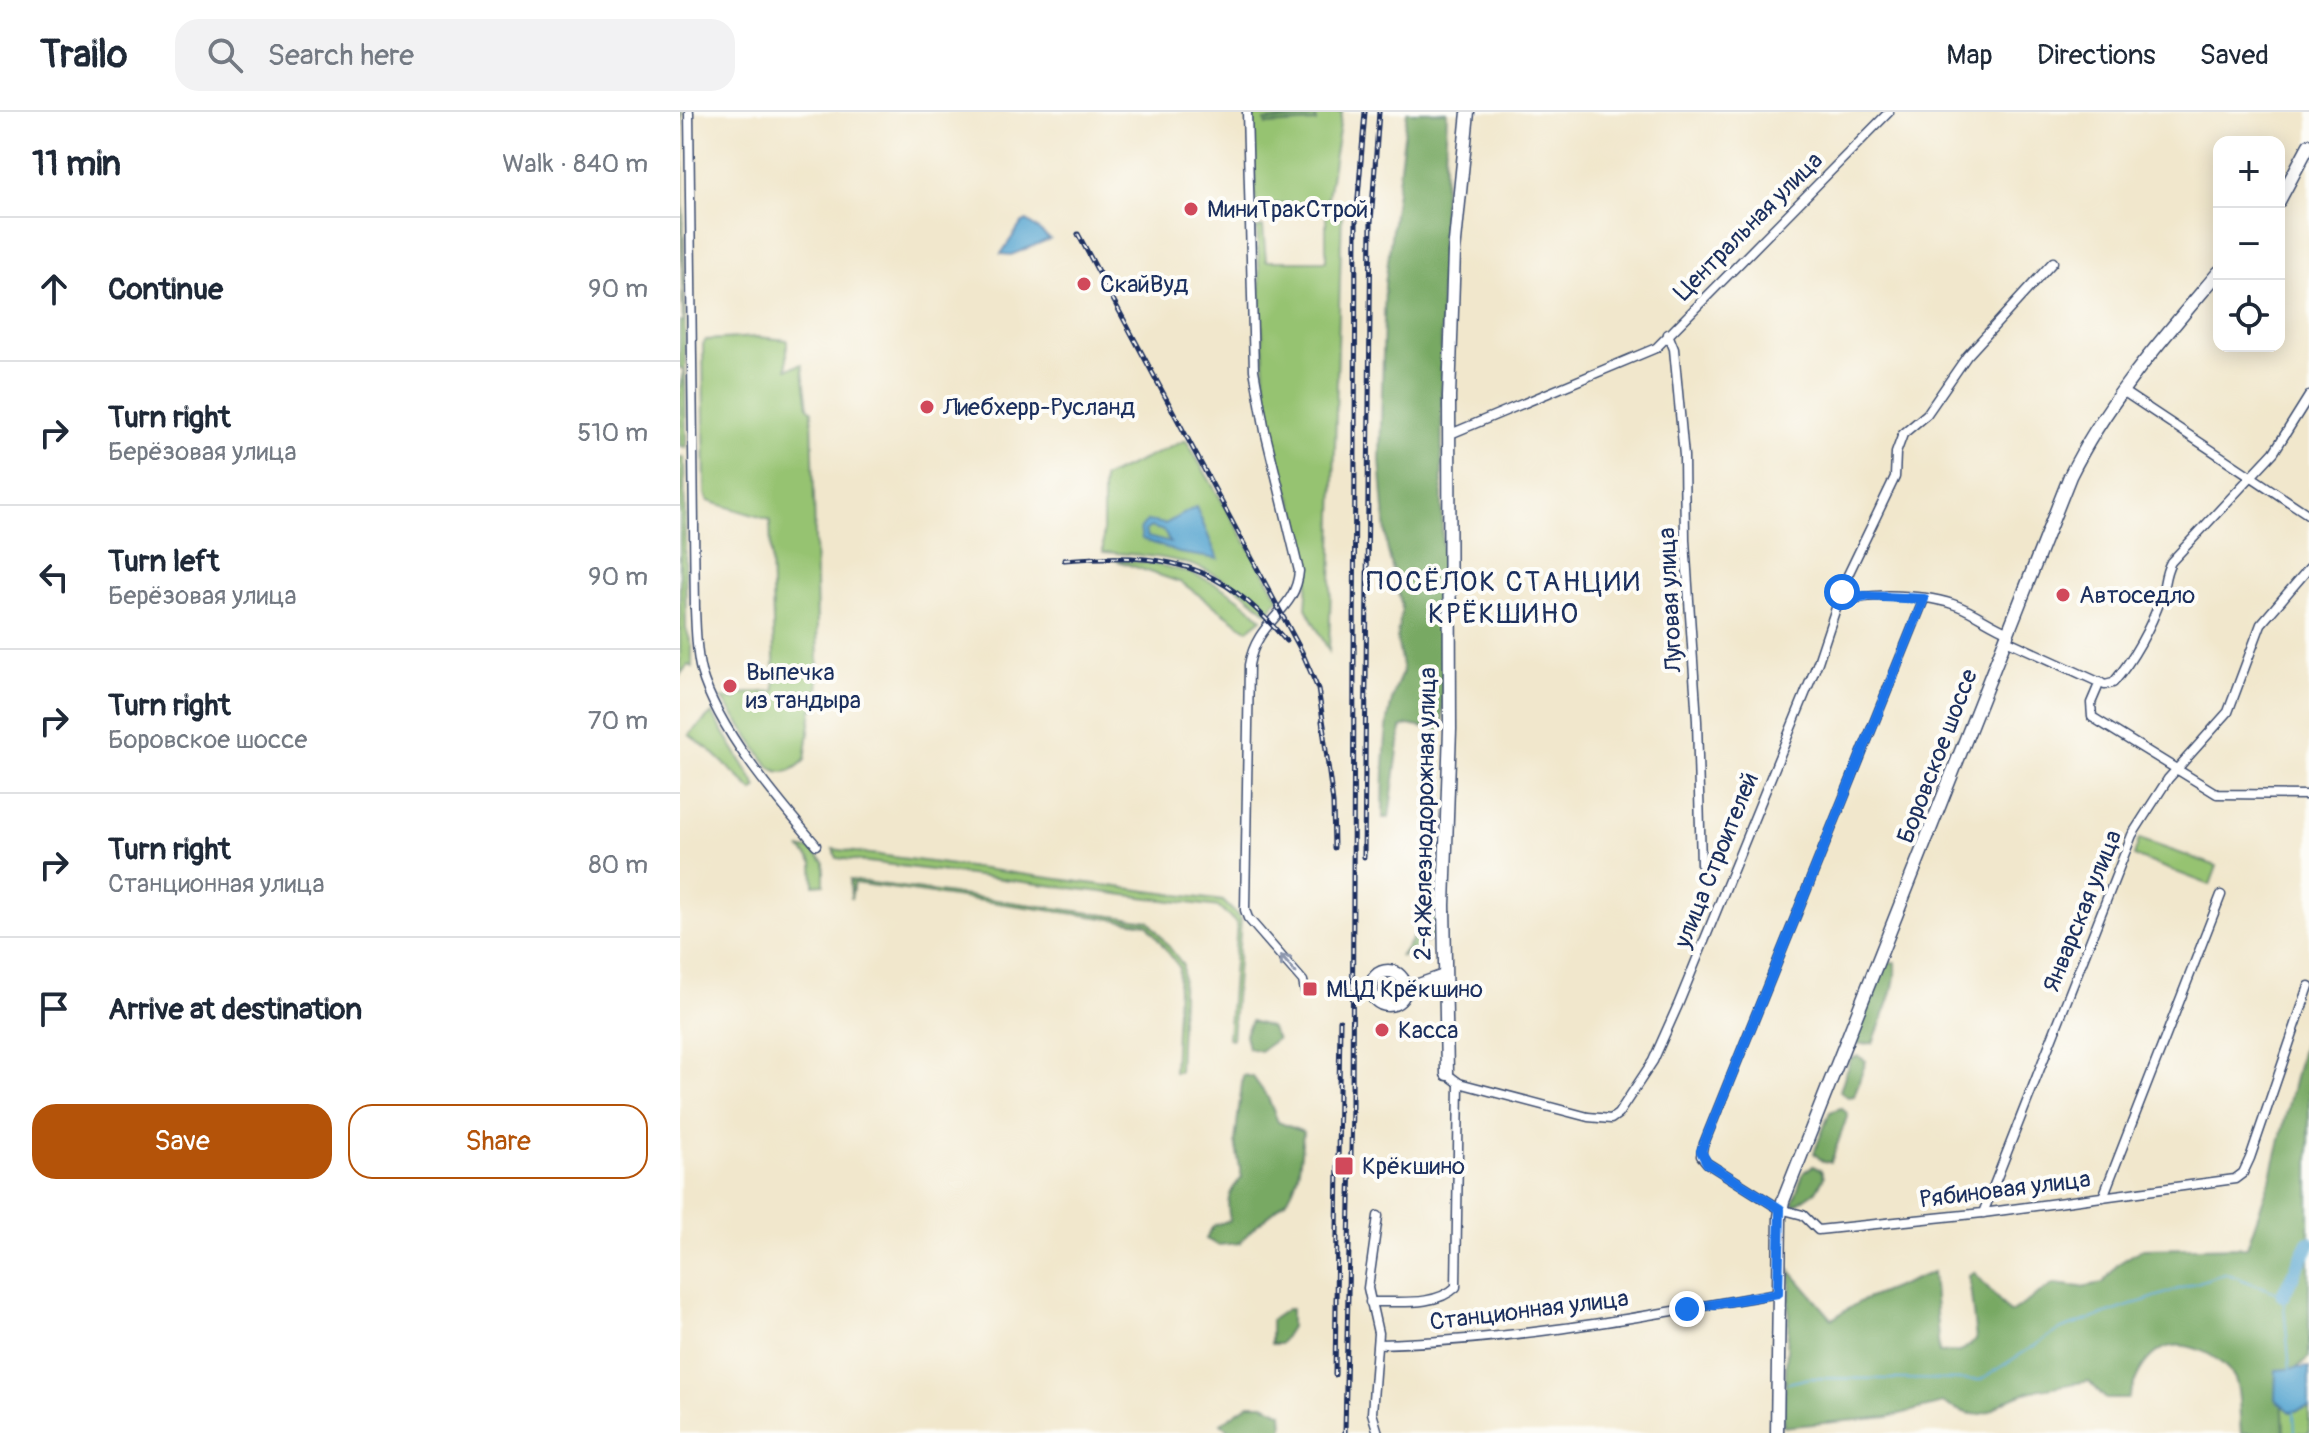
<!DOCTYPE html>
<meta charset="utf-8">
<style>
:root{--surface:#fff;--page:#f2f2f3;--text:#1f2937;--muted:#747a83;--line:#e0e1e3;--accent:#b45309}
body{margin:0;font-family:Pangolin,sans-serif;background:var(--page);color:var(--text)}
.controls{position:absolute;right:24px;top:24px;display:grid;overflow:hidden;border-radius:16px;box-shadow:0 4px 20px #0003}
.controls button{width:72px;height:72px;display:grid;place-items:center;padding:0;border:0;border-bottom:2px solid var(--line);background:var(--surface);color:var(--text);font:40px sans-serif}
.stop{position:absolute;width:24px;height:24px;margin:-18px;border:6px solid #1a73e8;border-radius:50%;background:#fff}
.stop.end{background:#1a73e8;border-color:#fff;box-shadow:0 2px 8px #0008}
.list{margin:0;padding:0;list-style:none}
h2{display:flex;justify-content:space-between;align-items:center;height:104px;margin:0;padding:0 32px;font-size:34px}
h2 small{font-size:26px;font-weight:400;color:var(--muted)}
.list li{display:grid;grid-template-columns:52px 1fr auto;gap:24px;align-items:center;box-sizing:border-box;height:144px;padding:0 32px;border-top:2px solid var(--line)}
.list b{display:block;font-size:30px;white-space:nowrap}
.list p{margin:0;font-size:26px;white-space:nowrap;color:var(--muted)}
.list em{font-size:26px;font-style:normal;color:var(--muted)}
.actions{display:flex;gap:16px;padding:24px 32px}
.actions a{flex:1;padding:18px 0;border:2px solid var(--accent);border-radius:24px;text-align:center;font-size:28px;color:var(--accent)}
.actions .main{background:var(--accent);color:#fff}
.icon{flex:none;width:44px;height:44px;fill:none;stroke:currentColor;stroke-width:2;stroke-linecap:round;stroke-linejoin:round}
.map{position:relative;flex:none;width:1629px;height:1321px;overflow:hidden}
header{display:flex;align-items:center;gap:48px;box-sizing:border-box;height:112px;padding:0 40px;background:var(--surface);border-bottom:2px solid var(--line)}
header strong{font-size:38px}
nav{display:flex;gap:44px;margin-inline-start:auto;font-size:28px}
.search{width:560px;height:72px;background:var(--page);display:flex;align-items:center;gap:20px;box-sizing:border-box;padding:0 28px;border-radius:24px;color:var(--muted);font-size:30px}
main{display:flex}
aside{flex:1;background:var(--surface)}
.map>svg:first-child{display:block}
.green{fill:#96c371;stroke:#587968;stroke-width:2}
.forest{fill:#78a963;stroke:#4a6c60;stroke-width:2}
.water{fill:#57a5d0;stroke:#396a97;stroke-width:2;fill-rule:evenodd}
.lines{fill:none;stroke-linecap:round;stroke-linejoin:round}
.stream{stroke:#57a5d0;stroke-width:2}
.river{stroke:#57a5d0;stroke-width:14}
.street-casing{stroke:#3b4b6e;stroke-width:11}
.secondary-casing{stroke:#3b4b6e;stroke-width:15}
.street{stroke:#fff;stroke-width:8}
.secondary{stroke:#fff;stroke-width:12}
.rail-casing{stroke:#1b2f5e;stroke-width:5}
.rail{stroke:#fdfcf7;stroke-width:2;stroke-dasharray:6;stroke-linecap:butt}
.oneway{stroke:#8d97ae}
.route{stroke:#1a73e8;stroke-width:10}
.poi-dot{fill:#d1495b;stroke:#fdfcf7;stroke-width:3}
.labels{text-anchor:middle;stroke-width:8;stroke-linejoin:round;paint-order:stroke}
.poi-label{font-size:24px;fill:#1b2f5e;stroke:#fdfcf7;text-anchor:start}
.street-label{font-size:24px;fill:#1b2f5e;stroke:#fdfcf7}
.quarter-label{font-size:28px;letter-spacing:2px;fill:#1b2f5e;stroke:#fdfcf7}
</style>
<header>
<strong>Trailo</strong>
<div class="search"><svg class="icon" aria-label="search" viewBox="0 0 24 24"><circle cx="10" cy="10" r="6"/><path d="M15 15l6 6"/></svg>Search here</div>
<nav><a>Map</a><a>Directions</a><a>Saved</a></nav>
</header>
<main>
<aside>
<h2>11 min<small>Walk · 840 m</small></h2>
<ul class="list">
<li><svg class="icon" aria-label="ahead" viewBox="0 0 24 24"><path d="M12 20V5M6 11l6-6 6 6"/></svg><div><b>Continue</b></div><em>90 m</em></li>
<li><svg class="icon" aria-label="right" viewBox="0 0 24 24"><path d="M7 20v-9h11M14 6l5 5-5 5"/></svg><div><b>Turn right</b><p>Берёзовая улица</p></div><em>510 m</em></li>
<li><svg class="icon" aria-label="left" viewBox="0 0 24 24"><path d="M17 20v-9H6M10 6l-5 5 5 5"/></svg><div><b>Turn left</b><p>Берёзовая улица</p></div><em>90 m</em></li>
<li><svg class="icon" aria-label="right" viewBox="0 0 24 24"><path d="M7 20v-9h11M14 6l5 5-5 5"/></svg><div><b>Turn right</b><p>Боровское шоссе</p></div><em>70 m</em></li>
<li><svg class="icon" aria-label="right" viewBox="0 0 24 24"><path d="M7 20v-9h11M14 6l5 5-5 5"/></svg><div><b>Turn right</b><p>Станционная улица</p></div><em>80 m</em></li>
<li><svg class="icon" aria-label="arrive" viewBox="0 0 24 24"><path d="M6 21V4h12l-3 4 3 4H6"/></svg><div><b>Arrive at destination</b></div></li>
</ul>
<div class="actions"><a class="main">Save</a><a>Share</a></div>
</aside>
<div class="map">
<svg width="1629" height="1321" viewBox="0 0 1629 1321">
<rect width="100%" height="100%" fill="#fdfcf7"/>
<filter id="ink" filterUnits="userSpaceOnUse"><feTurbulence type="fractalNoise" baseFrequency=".0125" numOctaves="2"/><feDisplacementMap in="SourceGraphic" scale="16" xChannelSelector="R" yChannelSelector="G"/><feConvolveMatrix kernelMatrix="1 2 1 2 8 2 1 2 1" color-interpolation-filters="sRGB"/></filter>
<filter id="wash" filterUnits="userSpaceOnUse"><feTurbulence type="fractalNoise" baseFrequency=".006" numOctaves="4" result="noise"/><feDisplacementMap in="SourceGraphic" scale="32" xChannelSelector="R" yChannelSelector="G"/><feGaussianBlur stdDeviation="1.8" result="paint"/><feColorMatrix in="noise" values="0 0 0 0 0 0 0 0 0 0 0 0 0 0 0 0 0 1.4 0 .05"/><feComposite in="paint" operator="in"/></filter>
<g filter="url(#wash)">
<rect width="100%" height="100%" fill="#f1e7cc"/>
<g class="green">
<path d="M0,0H2L6,335L0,334V275L4,257L0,256V209H3Z"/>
<path d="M573,0H662L647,91L584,92L583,106H576Z"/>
<path d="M646,93L662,98L649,539L626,496L628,468L617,402L602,363L586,289L577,116L583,115L586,149H646Z"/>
<path d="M77,225L107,228V257L122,252L128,295L132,299L139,597H132L125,648C114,659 100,666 88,653L42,586L57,588L58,582L95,579L90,408L28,389L25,382L23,232L26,228Z"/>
<path d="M506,328L599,486L587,501C533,448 491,445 423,440V366Z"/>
<path d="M0,345L4,346L6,516L12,534V555L8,553L0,563Z"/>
<path d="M432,447C492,452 539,463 582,507L568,518L502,471Z"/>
<path d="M32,601L77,675L73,679L31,639L9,623Z"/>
<path d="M1459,727L1537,754L1530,773L1454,744Z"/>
<path d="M121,737H130L144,750V772L134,773L133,751Z"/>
<path d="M153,737L543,789L561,807L552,927L548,926L557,812L539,795L157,746Z"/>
<path d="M170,768L469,809L503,853L499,960H494L499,855L467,812L174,771L171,787Z"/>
<path d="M1595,1287L1611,1300L1629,1295V1321H1599Z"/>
</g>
<g class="forest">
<path d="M630,0H636V10L586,13L585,9L629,6Z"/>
<path d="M727,0H767L761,153L763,608L761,619L728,613L721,616L709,706H703C704,664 702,595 723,560L717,526L722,496L707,435L700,348L705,172Z"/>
<path d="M754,779L758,780L756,825L720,845L743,810V789Z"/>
<path d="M1207,850H1215C1218,876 1202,906 1193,931L1179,932L1175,928Z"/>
<path d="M1629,908V1245L1617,1256L1601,1260L1604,1321H1561C1559,1306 1561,1278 1554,1265C1540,1243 1501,1223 1477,1240C1461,1251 1455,1269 1448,1287H1426L1409,1269C1388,1273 1365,1275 1345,1281C1306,1292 1314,1317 1263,1291L1208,1305L1103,1315L1111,1159L1152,1207L1179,1190L1253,1160L1259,1241L1280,1240L1296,1228L1289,1164L1294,1160L1330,1201L1374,1172L1401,1175L1423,1171L1438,1152L1462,1137L1567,1135L1590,1068Z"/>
<path d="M571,909L590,915L597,927L580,939L568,936L565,922Z"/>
<path d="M1178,944L1186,949L1174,984L1168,985L1160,979L1170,947Z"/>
<path d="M563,963L573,965L588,986L598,1010L623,1020C621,1040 620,1073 606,1088C591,1104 573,1112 560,1131L538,1133L526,1127L533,1114L550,1108C546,1090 548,1079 562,1066L555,1030Z"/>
<path d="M1161,996L1168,1002L1151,1050H1143L1134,1041L1150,1000Z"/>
<path d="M1133,1054L1141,1058L1144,1065L1137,1078L1115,1093L1113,1090L1124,1060Z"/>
<path d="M607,1197H611V1215L600,1232H591V1208Z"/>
<path d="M569,1292H584L602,1301L603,1316L599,1321H579L569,1316L553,1321L541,1311Z"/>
</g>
<g class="water">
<path d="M347,109L370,127L331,143L321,142L341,112Z"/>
<path d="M516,395L538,447L499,441L462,427L460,417L467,409L485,412ZM470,415L484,419L490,431L467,425L465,419Z"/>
<path d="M1629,1255V1295L1611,1300L1595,1287L1596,1258Z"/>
</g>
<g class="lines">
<g class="stream">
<path d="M1108,1271L1130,1266L1300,1268L1379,1218L1545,1161L1603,1183L1610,1258"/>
<path d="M1614,1300L1615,1321"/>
</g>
<path class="river" d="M1603,1183L1629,1131"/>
</g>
</g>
<g filter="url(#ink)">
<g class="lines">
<g class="street-casing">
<g id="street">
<path d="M9,0L15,497C16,518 16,539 21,559C38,618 96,686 136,733"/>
<path d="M567,0L574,258L585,319L619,459C616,500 577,507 569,553L565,798L568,806L623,869L625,879"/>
<path d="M988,222L994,237L1004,344L1005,428L1017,609L1021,752"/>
<path d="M1441,278L1629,403"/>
<path d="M768,323L976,236L1209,0"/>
<path d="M1244,487L1023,1034L1021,1044L1027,1051L1100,1097L1123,1103L1138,1118L1303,1101L1555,1067L1563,1061L1570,1046L1629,874"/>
<path d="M1159,493C1184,478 1251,483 1278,494C1296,501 1311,513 1329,520"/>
<path d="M1326,528L1425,573L1433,571C1453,548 1471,515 1481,486C1485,474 1484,462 1491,450L1594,340L1629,284"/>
<path d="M1420,570L1411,591L1412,605L1537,682L1629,683"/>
<path d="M767,962L779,971L908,1005L931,1007L938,1002L973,949L998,893L1138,550L1165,469L1215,365L1216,341L1223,322L1247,302L1287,244L1373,150"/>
<path d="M1423,1085L1541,783"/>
<path d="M1303,1101L1452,723L1488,667L1548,600L1581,512L1629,456"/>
<path d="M698,1104L688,1176L698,1221L692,1301L698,1321"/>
<path d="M690,1190C718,1189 755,1195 776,1175L779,971"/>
<path d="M698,1232C833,1229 965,1204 1098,1181"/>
</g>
</g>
<g class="secondary-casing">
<g id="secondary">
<path d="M1599,89L1629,33"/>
<circle cx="708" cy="876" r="17"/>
<path d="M724,882L733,875L764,864"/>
<path d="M767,962L764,793L770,617L769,285L774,140L788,0"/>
<path d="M1097,1321L1100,1105L1103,1089L1390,364C1428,287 1484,225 1539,160"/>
</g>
</g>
<use href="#street" class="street"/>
<use href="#secondary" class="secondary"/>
<g class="rail-casing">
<g id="rail">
<path d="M398,122L622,540L638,577L645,620"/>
<path d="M384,448C484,440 540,449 606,529"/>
<path d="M642,609L653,691L654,736"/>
<path d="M684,745L691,110L699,0"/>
<path d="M655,1263L660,908"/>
<path d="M665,1321L672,995L676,110L685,0"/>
</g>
</g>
<use href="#rail" class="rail"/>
</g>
<defs><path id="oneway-shaft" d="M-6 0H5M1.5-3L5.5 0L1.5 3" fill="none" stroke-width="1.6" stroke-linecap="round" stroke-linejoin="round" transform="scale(2)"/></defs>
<use class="oneway" href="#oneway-shaft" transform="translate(608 852) rotate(-131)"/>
</g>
<g class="lines" filter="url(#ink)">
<path class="route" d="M1007,1197L1098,1181L1100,1097L1027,1051L1021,1039L1244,487L1183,484L1159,493L1162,480"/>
</g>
<g class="poi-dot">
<circle cx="511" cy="97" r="8"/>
<circle cx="404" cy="172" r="8"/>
<circle cx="247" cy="295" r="8"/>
<circle cx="1383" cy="483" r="8"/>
<circle cx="50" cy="574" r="8"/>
<rect x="622" y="869" width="16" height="16" rx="4"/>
<circle cx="702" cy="918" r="8"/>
<rect x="654" y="1044" width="20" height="20" rx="4"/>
</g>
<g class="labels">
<g class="poi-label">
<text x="527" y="105">МиниТракСтрой</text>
<text x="420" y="180">СкайВуд</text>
<text x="263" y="303">Лиебхерр-Русланд</text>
<text x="1399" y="491">Автоседло</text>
<text x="66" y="568">Выпечка<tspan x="66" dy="28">из тандыра</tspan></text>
<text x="646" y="885">МЦД Крёкшино</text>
<text x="718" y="926">Касса</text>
<text x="682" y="1062">Крёкшино</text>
</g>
<g class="street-label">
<text transform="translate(1068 114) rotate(-45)" y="8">Центральная улица</text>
<text transform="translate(990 488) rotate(-93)" y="8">Луговая улица</text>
<text transform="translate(1257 644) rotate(-69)" y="8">Боровское шоссе</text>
<text transform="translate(745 702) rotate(-89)" y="8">2-я Железнодорожная улица</text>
<text transform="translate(1036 748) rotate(-68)" y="8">улица Строителей</text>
<text transform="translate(1402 799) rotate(-68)" y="8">Январская улица</text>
<text transform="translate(1325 1077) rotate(-7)" y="8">Рябиновая улица</text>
<text transform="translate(849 1198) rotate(-7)" y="8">Станционная улица</text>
</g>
<g class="quarter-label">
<text x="824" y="479">ПОСЁЛОК СТАНЦИИ<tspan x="824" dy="32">КРЁКШИНО</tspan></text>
</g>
</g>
</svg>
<div class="controls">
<button>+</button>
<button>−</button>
<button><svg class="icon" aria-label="locate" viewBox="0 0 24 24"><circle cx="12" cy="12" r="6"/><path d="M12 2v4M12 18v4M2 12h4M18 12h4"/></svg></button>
</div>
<div class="stop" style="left:1162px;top:480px"></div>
<div class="stop end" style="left:1007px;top:1197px"></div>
</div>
</main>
